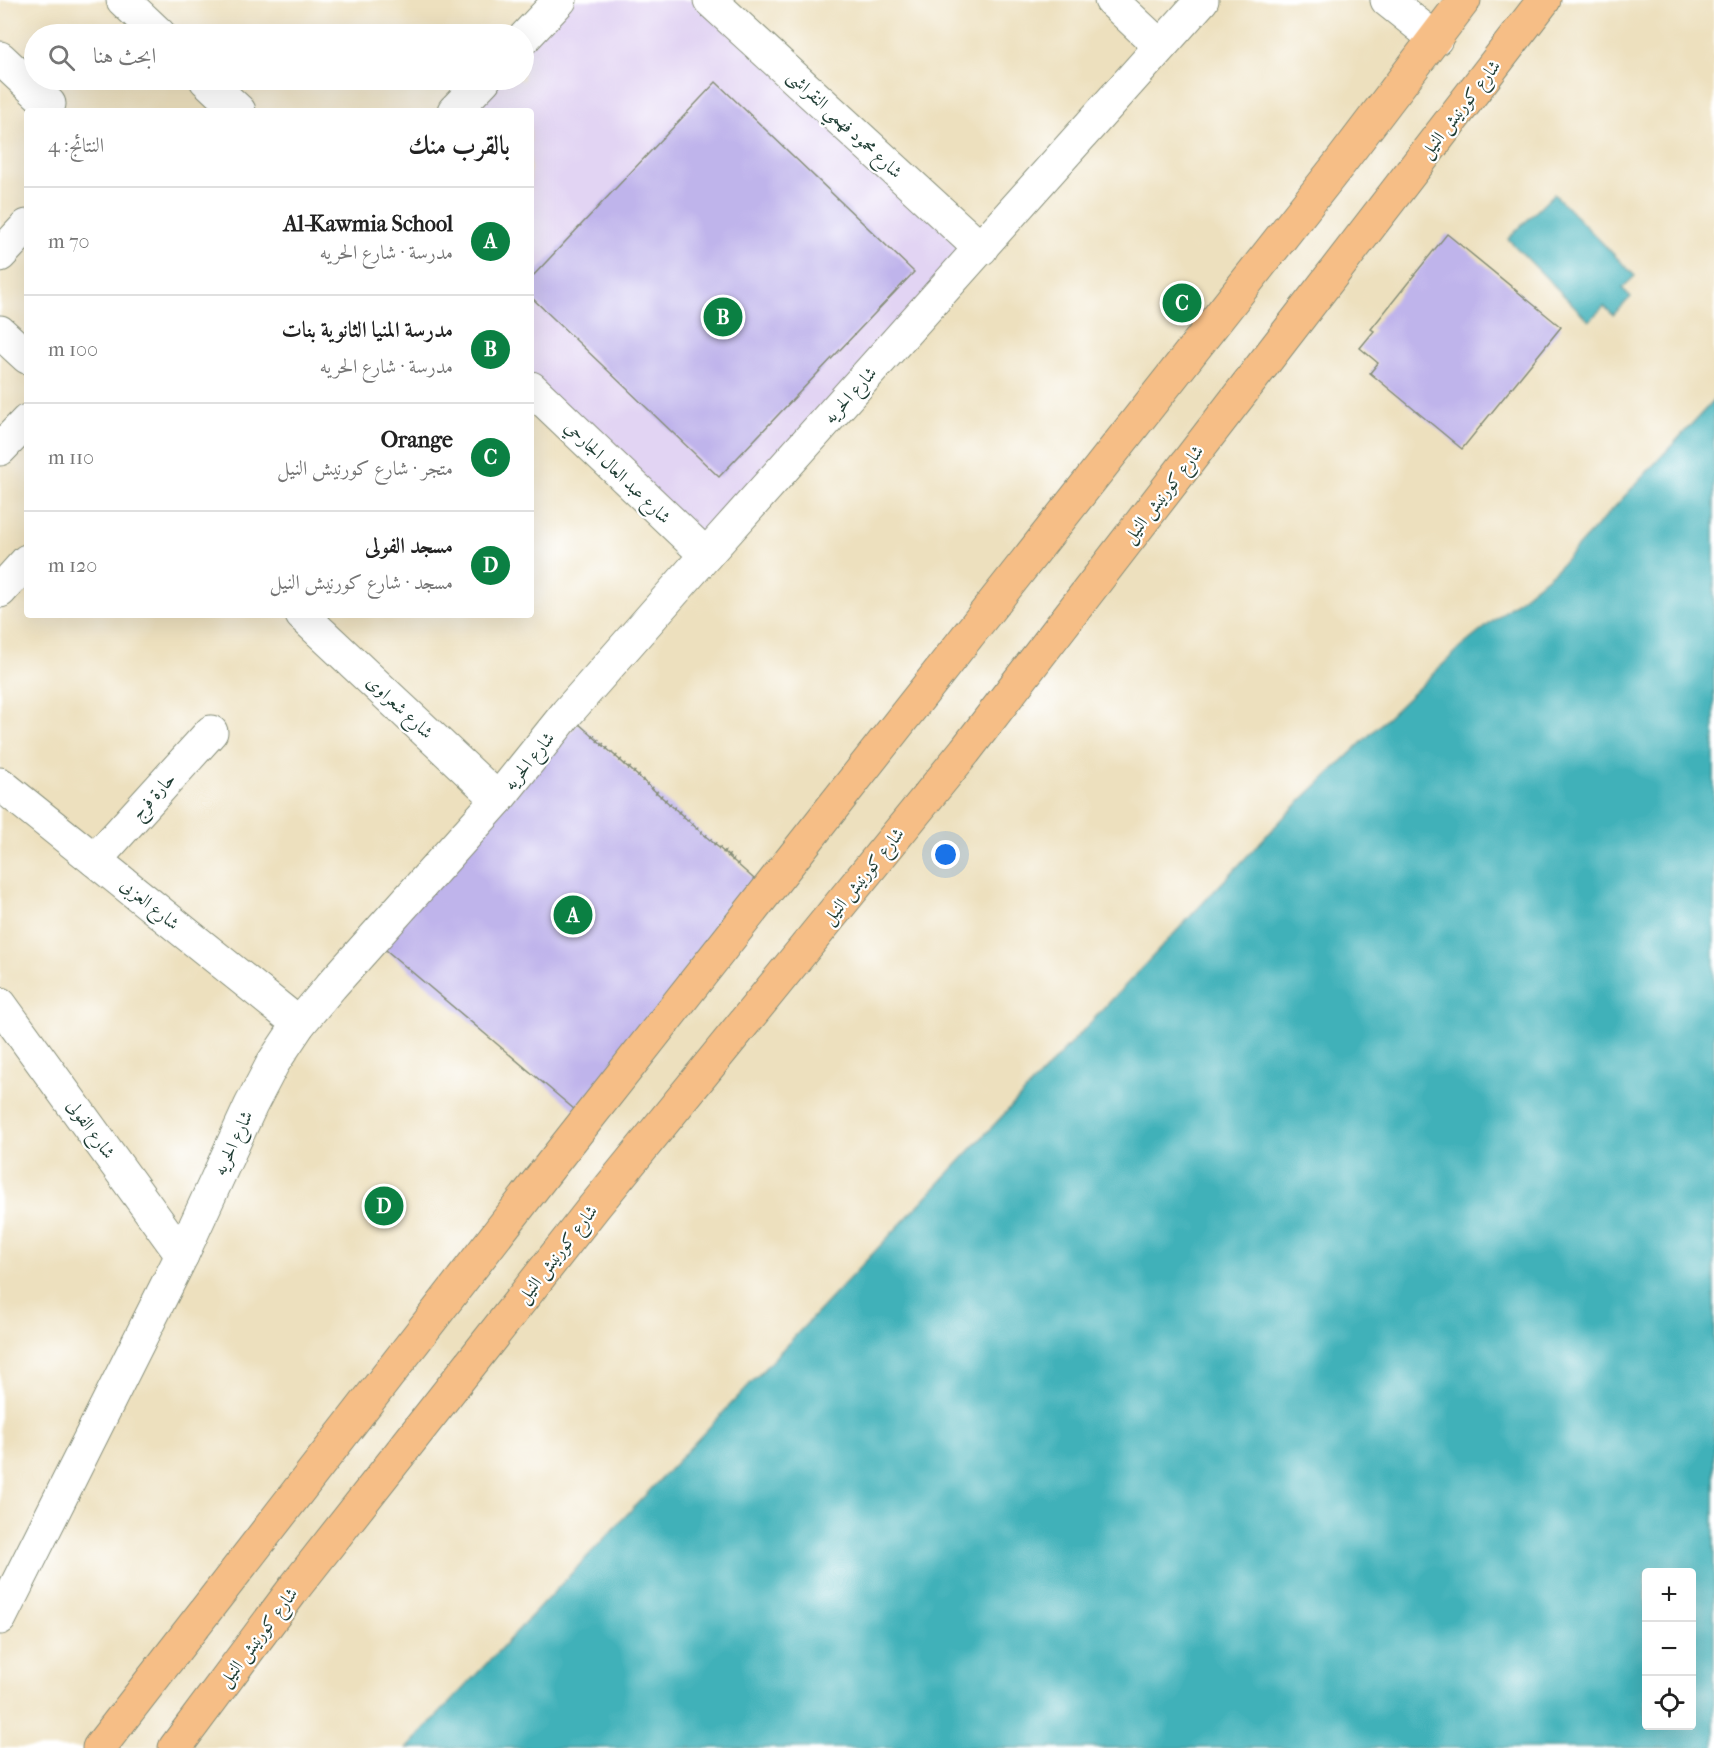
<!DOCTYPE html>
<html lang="ar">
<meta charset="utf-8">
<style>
:root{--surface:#fff;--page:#f2f2f2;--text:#222;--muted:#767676;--line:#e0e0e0;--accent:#0b8043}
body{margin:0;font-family:"IM FELL French Canon",Amiri,serif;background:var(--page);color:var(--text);direction:rtl}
.controls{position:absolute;right:18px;bottom:18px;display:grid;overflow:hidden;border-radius:6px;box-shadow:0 6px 24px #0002}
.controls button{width:54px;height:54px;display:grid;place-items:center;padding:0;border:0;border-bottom:2px solid var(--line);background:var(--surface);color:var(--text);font:30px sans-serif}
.you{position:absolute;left:946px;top:855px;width:21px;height:21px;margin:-15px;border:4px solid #fff;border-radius:50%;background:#1a73e8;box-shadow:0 0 0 9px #1a73e833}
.badge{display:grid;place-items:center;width:39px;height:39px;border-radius:50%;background:var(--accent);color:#fff;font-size:20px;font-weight:700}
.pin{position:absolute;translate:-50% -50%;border:3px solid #fff;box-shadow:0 2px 6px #0006}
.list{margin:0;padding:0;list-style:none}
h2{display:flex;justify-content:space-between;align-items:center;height:78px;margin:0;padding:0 24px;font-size:26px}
h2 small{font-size:20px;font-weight:400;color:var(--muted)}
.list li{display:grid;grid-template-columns:39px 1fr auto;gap:18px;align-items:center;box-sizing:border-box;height:108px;padding:0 24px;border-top:2px solid var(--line)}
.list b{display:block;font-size:22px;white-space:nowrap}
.list p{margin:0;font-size:20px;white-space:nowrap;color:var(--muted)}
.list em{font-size:20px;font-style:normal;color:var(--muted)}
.icon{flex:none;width:33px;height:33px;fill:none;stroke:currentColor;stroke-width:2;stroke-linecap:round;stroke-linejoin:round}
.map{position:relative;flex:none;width:1714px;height:1748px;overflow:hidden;direction:ltr}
.search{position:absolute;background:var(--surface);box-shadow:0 6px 24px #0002;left:24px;top:24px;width:510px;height:66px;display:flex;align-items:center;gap:15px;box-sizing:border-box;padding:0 21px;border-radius:33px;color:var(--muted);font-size:22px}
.panel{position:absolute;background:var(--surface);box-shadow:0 6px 24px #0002;left:24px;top:108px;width:510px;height:510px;border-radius:6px;direction:rtl}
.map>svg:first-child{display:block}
.built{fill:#e2d4f3}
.water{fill:#41b1b9;stroke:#307776;stroke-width:1.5;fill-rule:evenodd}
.building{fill:#bfb4eb}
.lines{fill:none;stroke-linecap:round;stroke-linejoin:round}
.minor-casing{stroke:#868e79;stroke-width:35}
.major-casing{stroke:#868e79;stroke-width:35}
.path{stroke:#868e79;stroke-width:4;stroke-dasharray:1.5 4.5;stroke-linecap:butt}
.minor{stroke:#fff;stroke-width:33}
.major{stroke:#f6be86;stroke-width:33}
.labels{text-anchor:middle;stroke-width:4.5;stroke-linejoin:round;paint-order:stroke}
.street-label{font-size:18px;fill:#1f3d34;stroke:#fff}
</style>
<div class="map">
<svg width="1714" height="1748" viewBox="0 0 1714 1748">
<rect width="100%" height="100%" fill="#fff"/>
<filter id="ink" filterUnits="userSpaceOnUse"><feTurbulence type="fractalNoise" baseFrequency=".0167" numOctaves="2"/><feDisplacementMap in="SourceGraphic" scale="12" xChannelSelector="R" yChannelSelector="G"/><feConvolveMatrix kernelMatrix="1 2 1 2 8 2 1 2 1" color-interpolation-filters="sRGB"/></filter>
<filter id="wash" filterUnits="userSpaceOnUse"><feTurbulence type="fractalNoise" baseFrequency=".008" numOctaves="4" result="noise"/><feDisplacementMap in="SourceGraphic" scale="24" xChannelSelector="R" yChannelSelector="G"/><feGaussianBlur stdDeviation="1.35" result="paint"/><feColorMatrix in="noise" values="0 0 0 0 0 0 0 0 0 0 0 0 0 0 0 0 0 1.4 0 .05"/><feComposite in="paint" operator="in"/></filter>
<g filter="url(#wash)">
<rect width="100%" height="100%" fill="#ede0be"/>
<path class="built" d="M564,0H705L977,249L705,550L531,384V111H458L488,80H524V43Z"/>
<g class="water">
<path d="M1554,194L1635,276L1622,288L1631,297L1613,315L1604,306L1589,321L1508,239Z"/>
<path d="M1714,400V1748H407L1284,817L1461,647L1556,570ZM1646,1572H1692V1726H1646Z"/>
</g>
<g id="blocks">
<g class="building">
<path d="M716,82L914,272L719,477L531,297V278Z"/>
<path d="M1447,234L1561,327L1462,449L1370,373L1378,363L1360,348L1374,331L1371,329Z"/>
<path d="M578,723L762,886L581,1115L380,945Z"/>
</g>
</g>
</g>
<g filter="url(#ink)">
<use href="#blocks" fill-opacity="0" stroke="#868e79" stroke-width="1.5"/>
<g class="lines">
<g class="minor-casing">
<g id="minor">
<path d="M123,0L159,34"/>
<path d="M710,0L981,249"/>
<path d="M1111,0L1160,46"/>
<path d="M1387,0L1436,39"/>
<path d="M524,38L560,0"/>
<path d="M0,58L49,104"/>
<path d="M206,80L239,111"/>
<path d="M454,111L484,80"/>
<path d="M0,255L27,226"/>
<path d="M0,332L27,357"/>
<path d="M531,388L706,555"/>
<path d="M0,449L27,421"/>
<path d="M0,591L27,561"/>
<path d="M302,615L498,799"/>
<path d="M0,784L299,1024"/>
<path d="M95,860L211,732"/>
<path d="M0,1004L182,1255"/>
<path d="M0,1618L182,1255L251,1105L273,1063L299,1024L331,986L498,799L567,713L706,555L1202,0"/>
</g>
</g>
<g class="major-casing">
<g id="major">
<path d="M99,1748L547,1170L1340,163L1464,0"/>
<path d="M175,1748L295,1587L594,1207L965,751L1544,0"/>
</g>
</g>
<path class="path" d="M593,736L740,866"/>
<use href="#minor" class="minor"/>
<use href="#major" class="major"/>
</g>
</g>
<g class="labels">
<g class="street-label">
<text transform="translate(1460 109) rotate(-52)" y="6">شارع كورنيش النيل</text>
<text transform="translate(845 124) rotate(43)" y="6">شارع محمود فهمي النقراشى</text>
<text transform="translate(850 395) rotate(-48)" y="6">شارع الحريه</text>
<text transform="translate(618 472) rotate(44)" y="6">شارع عبد العال الجارحي</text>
<text transform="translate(1163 494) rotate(-52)" y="6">شارع كورنيش النيل</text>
<text transform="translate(400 707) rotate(43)" y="6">شارع شعراوى</text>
<text transform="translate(529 761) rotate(-51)" y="6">شارع الحريه</text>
<text transform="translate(153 796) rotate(-48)" y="6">حارة فرج</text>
<text transform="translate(863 876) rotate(-51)" y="6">شارع كورنيش النيل</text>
<text transform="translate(150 904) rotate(39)" y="6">شارع العزبى</text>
<text transform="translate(91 1129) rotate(54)" y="6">شارع الفولى</text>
<text transform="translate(233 1143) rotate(-65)" y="6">شارع الحريه</text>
<text transform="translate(557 1254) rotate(-52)" y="6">شارع كورنيش النيل</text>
<text transform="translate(258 1637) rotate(-53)" y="6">شارع كورنيش النيل</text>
</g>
</g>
</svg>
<div class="controls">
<button>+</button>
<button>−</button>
<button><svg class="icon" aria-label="locate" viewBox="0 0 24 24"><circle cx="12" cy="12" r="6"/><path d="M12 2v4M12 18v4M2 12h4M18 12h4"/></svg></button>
</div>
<div class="you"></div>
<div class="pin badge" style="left:573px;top:915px">A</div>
<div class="pin badge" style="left:723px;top:317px">B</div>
<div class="pin badge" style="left:1182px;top:303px">C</div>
<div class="pin badge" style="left:384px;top:1206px">D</div>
<div class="search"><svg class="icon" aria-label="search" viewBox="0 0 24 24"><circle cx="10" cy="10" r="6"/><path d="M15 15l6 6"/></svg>ابحث هنا</div>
<section class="panel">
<h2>بالقرب منك<small>النتائج: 4</small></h2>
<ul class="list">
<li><span class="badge">A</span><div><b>Al-Kawmia School</b><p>مدرسة · شارع الحريه</p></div><em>70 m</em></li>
<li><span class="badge">B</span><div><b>مدرسة المنيا الثانوية بنات</b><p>مدرسة · شارع الحريه</p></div><em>100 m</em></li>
<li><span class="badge">C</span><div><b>Orange</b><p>متجر · شارع كورنيش النيل</p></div><em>110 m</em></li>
<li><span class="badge">D</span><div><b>مسجد الفولى</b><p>مسجد · شارع كورنيش النيل</p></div><em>120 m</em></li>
</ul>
</section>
</div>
